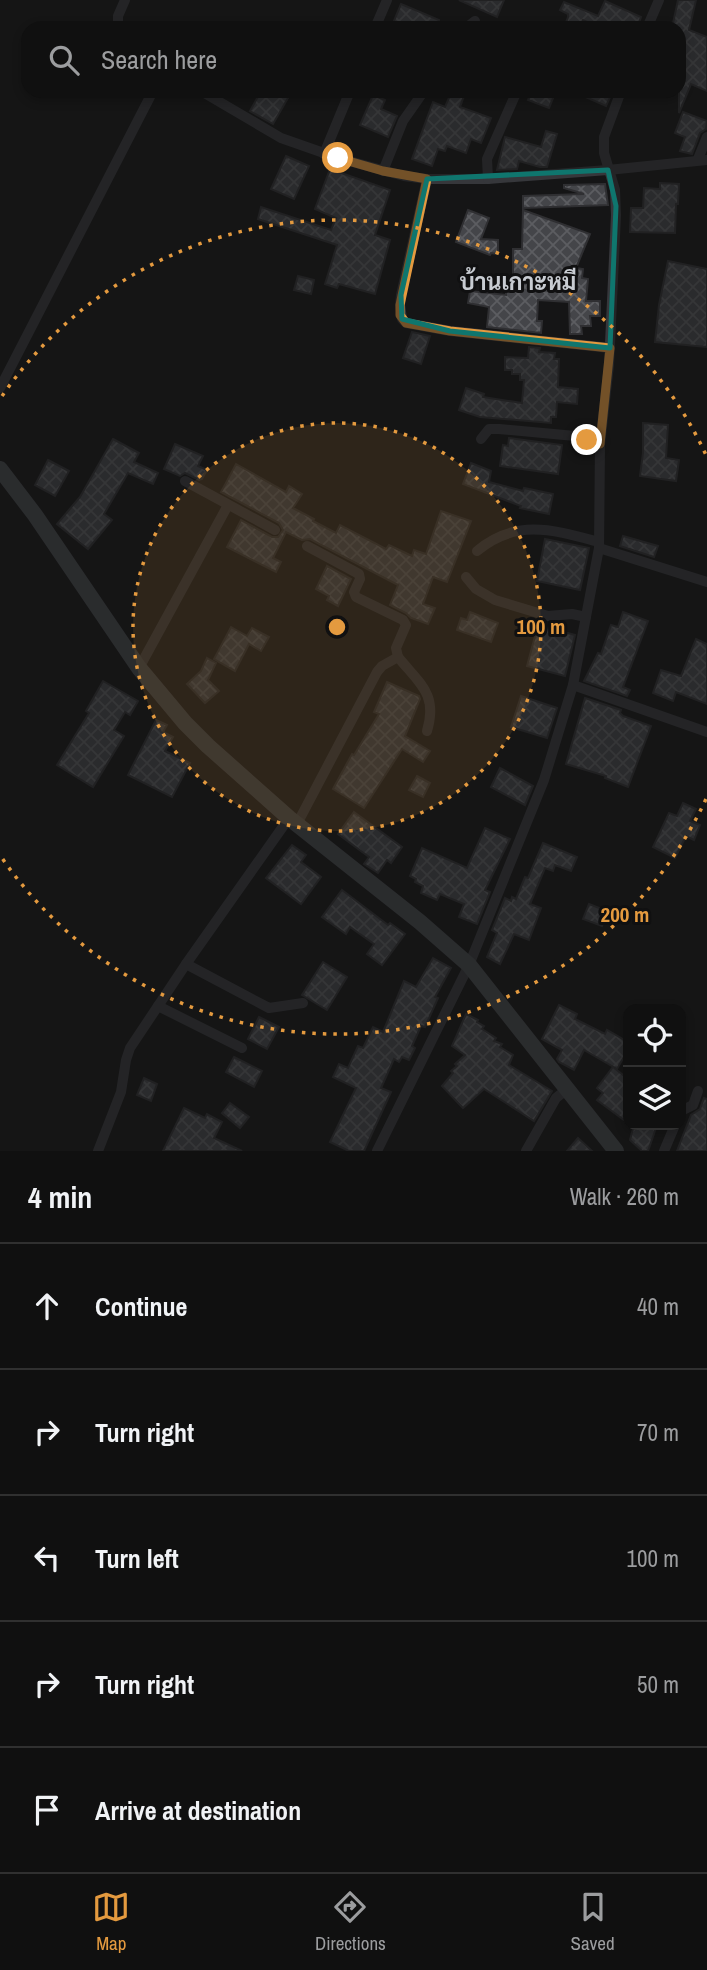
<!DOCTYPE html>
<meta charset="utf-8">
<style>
:root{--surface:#101010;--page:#191919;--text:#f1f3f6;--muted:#9c9d9f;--line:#303030;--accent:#e49a3f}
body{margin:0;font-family:"Archivo Narrow",Sarabun,sans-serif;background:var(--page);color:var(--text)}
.controls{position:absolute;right:21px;bottom:21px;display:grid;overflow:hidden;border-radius:14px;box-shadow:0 4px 10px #0003}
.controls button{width:63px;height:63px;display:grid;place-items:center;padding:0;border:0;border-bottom:2px solid var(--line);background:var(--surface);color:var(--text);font:35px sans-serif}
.stop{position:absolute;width:21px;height:21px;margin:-16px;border:5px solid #e49a3f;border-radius:50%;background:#fff}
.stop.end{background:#e49a3f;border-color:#fff;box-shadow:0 2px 7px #0008}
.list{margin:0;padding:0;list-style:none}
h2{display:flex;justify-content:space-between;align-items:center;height:91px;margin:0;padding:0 28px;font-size:30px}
h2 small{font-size:23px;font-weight:400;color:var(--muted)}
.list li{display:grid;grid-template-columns:46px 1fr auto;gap:21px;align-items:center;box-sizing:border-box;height:126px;padding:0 28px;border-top:2px solid var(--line)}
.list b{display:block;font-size:26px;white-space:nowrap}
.list em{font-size:23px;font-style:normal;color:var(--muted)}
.icon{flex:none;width:38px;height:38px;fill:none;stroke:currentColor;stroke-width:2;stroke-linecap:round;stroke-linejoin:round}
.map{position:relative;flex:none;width:707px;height:1151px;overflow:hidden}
.search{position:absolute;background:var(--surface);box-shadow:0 4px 10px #0003;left:21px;right:21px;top:21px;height:77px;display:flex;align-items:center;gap:18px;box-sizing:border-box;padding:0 24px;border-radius:21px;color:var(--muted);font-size:26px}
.sheet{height:721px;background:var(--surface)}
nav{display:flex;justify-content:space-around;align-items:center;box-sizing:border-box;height:98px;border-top:2px solid var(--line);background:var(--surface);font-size:19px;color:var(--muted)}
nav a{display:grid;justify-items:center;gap:4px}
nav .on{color:var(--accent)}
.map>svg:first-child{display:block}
.building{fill:url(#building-cross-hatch);stroke:#2f2f32;stroke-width:2}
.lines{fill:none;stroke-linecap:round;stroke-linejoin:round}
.street{stroke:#36373b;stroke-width:10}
.secondary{stroke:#44474b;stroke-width:16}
.route{stroke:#e49a3f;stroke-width:9}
.marked{fill:none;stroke:#0f766e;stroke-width:5;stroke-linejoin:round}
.ring{fill:none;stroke:#e49a3f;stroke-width:3.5;stroke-dasharray:3.5 7}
.labels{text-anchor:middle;stroke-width:6;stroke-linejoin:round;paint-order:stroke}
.quarter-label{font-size:23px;font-weight:bold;fill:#c8ccd2;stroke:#101011}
.centre{fill:#e49a3f;stroke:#101011;stroke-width:3.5}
.ring-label{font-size:21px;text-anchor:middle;font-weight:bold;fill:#e49a3f;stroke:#101011;stroke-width:6;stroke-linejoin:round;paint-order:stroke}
</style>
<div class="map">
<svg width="707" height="1151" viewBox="0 0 707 1151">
<defs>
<pattern id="building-cross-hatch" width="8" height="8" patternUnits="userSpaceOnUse" patternTransform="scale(1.75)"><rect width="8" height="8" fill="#444549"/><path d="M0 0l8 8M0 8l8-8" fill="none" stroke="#5c5d61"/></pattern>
</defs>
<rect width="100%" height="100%" fill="#151516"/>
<g class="building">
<path d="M459,0H504L497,17Z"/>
<path d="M678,0H696L689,30L707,37V91L691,84L679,113V28H672Z"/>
<path d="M605,1L641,17L637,28H600L583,20L579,28H564L568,17V14L560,10L564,2L598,16Z"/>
<path d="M401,4L439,20L436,28H391Z"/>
<path d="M261,91H292L273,124L250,111Z"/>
<path d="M452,91L464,96L460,107L491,118L481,143L471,139L466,153L447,146L445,151L438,149L432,166L412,159L433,102L445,107Z"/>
<path d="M532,91H556L549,108L528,100Z"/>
<path d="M572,91H613L606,106Z"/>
<path d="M373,95L385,100L381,109L397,116L388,137L360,125Z"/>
<path d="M683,112L707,121L706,129L700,133L692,154L680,151L685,137L675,133Z"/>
<path d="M546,131L557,134L547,167H540L519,161L517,169L497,170L505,137L541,147Z"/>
<path d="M286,156L309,166L294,199L271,189Z"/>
<path d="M330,169L390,190L375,235L390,240L375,294L339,284L337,288L325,284L337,245L258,219L261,207L331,230L336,218L315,209Z"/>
<path d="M660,183L679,184L678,204H676L675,233L630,232L631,208H643L644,188L660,189Z"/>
<path d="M605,184L608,205L523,208V196L584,194L564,188V185Z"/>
<path d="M468,210L489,218L481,239L498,240V254L491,253L490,255L456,242Z"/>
<path d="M523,210L590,234L576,268L583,269L582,278L588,279L586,301H600V316H590L591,326H581L582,334H570L569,302L538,300L537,321H542L541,333L487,327L489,307L468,303L470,291L506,295V283L513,284V249H522Z"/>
<path d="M668,261L707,269V347L655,342L659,305Z"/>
<path d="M298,276L314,280L311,294L294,290Z"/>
<path d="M412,332L430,336L421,364L403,358Z"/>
<path d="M529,347L540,348L539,352L555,353L554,359H559L558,387L578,389L577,404L557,402L556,417H551V423L480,417L459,410L466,388L484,394L483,397L522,403L524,380H520V374H512V370H505V357L528,358Z"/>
<path d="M643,423L668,425L666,458L679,460L676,481L640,476L643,453Z"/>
<path d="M509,438L562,445L558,474L500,466L503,445L508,446Z"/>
<path d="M113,439L139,453L134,462L158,473L153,484L128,473L104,514L112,520L88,549L57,524L80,497Z"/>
<path d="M175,444L203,456L198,466L207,470L202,479L199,480L185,473L180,476L164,469Z"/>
<path d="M48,460L69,471L55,496L35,485Z"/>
<path d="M471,463L491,471L489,482L523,491L524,488L553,494L549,514L520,508L521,506L463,484Z"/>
<path d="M236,464L286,492L289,486L302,494L293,508L314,519L313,521L336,533L340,525L386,549L389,545L412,556L414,550L426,554L441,511L471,521L447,582L433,577L423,604L435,608L428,624L411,618L406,613L390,605L398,585L310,539L302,540L286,532L273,558L281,562L276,572L227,547L241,520L272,537H278L283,530L279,523L221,492Z"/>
<path d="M623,536L658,546L654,557L620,546Z"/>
<path d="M545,539L589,548L580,590L537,581Z"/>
<path d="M327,566L351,579L338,606L327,600L329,596L316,589Z"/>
<path d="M470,612L498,623L491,642L457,630L461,618L467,620Z"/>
<path d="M623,612L648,621L623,687L630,690L627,696L584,681L598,653L601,654L611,625L618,627Z"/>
<path d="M538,625L575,635L565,676L527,666Z"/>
<path d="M231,627L247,636L252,628L269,637L261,651L249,644L235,671L214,659Z"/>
<path d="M696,639L707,644V704L676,692L673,701L653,693L661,670L681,676Z"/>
<path d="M207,658L216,663L208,680L219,691L205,703L187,684L201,671Z"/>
<path d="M103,681L138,701L130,715L125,712L114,730L124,736L93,787L57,765L89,713L86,711Z"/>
<path d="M387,682L419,696L420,699L405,736L430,751L423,762L402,749L364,808L333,789L352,754L354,755L379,714L374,712Z"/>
<path d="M521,696L557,708L547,738L511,727Z"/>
<path d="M585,698L621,710L620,713L623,716L651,726L628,787L605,778L606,776L566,764Z"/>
<path d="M156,720L167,725L163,732L173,737L165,751L190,763L172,797L128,775Z"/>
<path d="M500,768L533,786L525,805L491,787Z"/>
<path d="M417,776L430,783L423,797L409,790Z"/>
<path d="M683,803L696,809L690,821L700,825L694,840L686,836L675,858L653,847L669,813L677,816Z"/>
<path d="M354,812L402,847L391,863L387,860L378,873L364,864L369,857L338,834Z"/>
<path d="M485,828L510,839L485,890L490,892L477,924L459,917L464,904L440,894L437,900L421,893L423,886L415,882L416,879L410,876L422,848L467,868Z"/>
<path d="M543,843L577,857L571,871L555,865L553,871L545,868L530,904L541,908L529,940L514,934L500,964L487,957L497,933L492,930L505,898L511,901L512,897L516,899L525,877L528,878Z"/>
<path d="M292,845L306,855L301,862L321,877L301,904L266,878Z"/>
<path d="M342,890L388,925L390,923L405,934L382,965L367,954L374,944L350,927L346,934L322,917Z"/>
<path d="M589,904L607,911L602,926L583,919Z"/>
<path d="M433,958L451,968L435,997L438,998L425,1027L421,1026L412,1046L415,1048L409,1060L402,1057L399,1062L394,1059L381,1088L391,1092L364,1151H349L330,1142L356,1088L333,1077L339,1064L348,1068L358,1046L363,1048L373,1027L383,1032L404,981L416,987Z"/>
<path d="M323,962L347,977L327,1010L302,995Z"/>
<path d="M559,1005L577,1014L575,1019L605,1034L607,1030L628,1042V1050L617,1069L584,1050L574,1070L559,1062L557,1059L562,1050L542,1039Z"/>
<path d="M466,1014L478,1020L477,1022L484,1026L482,1029L496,1038L494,1041L502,1044L500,1047L513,1055L509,1065L552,1091L534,1121L484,1089L463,1108L442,1086L453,1073L451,1071L457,1066L455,1064L465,1055L452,1046Z"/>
<path d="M259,1017L279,1027L267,1049L248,1039Z"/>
<path d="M234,1057L262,1071L254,1087L226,1072Z"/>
<path d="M613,1067L628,1079V1123L597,1100L603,1093L597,1088Z"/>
<path d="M144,1078L157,1084L151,1101L137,1095Z"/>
<path d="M704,1098L707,1099V1151H677L691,1115L700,1109Z"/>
<path d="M230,1103L249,1117L240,1128L222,1113Z"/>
<path d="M184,1108L205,1118L207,1114L222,1122L214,1138L242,1151H163Z"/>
<path d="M634,1125H657L648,1151H642L630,1140Z"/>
<path d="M578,1138L592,1151H567Z"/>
</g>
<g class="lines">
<g class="street">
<path d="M118,28V16L125,0"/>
<path d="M375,28L387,0"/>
<path d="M466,28L475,21"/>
<path d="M647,28L659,0"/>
<path d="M201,91L281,138L338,158L404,176L427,179H488L608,170L707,160"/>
<path d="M324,154L350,91"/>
<path d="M698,159L707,137"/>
<path d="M383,171L403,121L424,91"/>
<path d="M427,179L401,295L400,305L402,319L406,323L450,331L610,348"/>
<path d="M488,179L487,159L517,91"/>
<path d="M0,388L153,91"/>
<path d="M481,439L489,429H499L575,436L600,444"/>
<path d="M185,481L275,530"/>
<path d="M599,548L707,582"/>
<path d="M477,551C516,518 554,530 599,542"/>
<path d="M466,577L476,589L495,600L548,616L572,614L586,617"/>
<path d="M398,657C420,684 438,694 427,731"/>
<path d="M139,668L228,505"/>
<path d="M573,685L707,732"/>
<path d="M297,824L377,672L382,666L398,657L396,648L406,625L403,620L356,597L354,592L360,579L359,574L307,546"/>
<path d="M186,964L269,1008L303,1003"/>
<path d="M158,1006L242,1048"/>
<path d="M681,1111L693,1105L698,1091"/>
<path d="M98,1151L121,1092L126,1060L130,1048L186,964L289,818"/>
<path d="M377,1151L469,965L544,780L573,685L599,548L600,444L609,365L616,215L615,190L604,153V137L621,91"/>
<path d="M526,1151L556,1098L566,1090"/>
<path d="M664,1151L675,1125"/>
</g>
<path class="secondary" d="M0,469L35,515L139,668L185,723L208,746L289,818L420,922L469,965L616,1151"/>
</g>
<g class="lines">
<path class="route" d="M338,158L383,171L427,179L400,305V315L406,323L450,331L610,348L600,444L587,440"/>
</g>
<path d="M0 0H707V1151H0ZM608,170L616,206L610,348L450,331L402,319L401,295L427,179Z" fill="#151516" fill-opacity=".55" fill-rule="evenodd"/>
<path class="marked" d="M608,170L616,206L610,348L450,331L402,319L401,295L427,179Z"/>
<circle cx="337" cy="627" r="204" fill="#e49a3f" fill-opacity=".12"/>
<g class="ring">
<circle cx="337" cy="627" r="204"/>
<path d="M706 799A407 407 0 0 1 2 858M2 396A407 407 0 0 1 706 455"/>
</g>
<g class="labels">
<g class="quarter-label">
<text x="518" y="290">บ้านเกาะหมี</text>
</g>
</g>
<circle cx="337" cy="627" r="10" class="centre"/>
<g class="ring-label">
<text x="541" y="634">100 m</text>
<text x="625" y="922">200 m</text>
</g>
</svg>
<div class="controls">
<button><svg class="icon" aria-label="locate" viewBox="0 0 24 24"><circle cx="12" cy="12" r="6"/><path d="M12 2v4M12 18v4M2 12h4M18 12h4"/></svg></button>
<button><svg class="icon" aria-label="layers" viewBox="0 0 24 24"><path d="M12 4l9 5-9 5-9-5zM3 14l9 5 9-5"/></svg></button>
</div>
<div class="stop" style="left:338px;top:158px"></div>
<div class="stop end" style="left:587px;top:440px"></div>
<div class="search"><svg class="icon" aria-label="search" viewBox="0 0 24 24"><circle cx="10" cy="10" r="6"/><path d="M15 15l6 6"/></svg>Search here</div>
</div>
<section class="sheet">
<h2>4 min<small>Walk · 260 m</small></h2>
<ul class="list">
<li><svg class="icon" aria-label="ahead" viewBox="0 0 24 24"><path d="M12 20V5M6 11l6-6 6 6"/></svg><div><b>Continue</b></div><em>40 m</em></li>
<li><svg class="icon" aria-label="right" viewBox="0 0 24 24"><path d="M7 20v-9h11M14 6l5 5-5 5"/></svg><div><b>Turn right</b></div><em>70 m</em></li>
<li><svg class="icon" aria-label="left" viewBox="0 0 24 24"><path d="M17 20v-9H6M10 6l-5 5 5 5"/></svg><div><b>Turn left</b></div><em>100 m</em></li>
<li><svg class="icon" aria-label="right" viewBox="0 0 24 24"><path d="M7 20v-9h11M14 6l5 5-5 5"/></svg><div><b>Turn right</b></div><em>50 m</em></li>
<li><svg class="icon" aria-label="arrive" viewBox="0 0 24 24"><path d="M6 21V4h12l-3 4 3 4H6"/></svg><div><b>Arrive at destination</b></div></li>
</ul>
</section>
<nav>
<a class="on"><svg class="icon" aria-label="map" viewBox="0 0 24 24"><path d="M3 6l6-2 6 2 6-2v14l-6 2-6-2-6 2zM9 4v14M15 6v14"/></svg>Map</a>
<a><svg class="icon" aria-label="directions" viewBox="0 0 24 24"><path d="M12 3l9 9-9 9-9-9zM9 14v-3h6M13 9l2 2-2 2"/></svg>Directions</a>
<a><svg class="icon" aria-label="saved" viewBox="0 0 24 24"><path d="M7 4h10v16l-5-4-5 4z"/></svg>Saved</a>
</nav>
